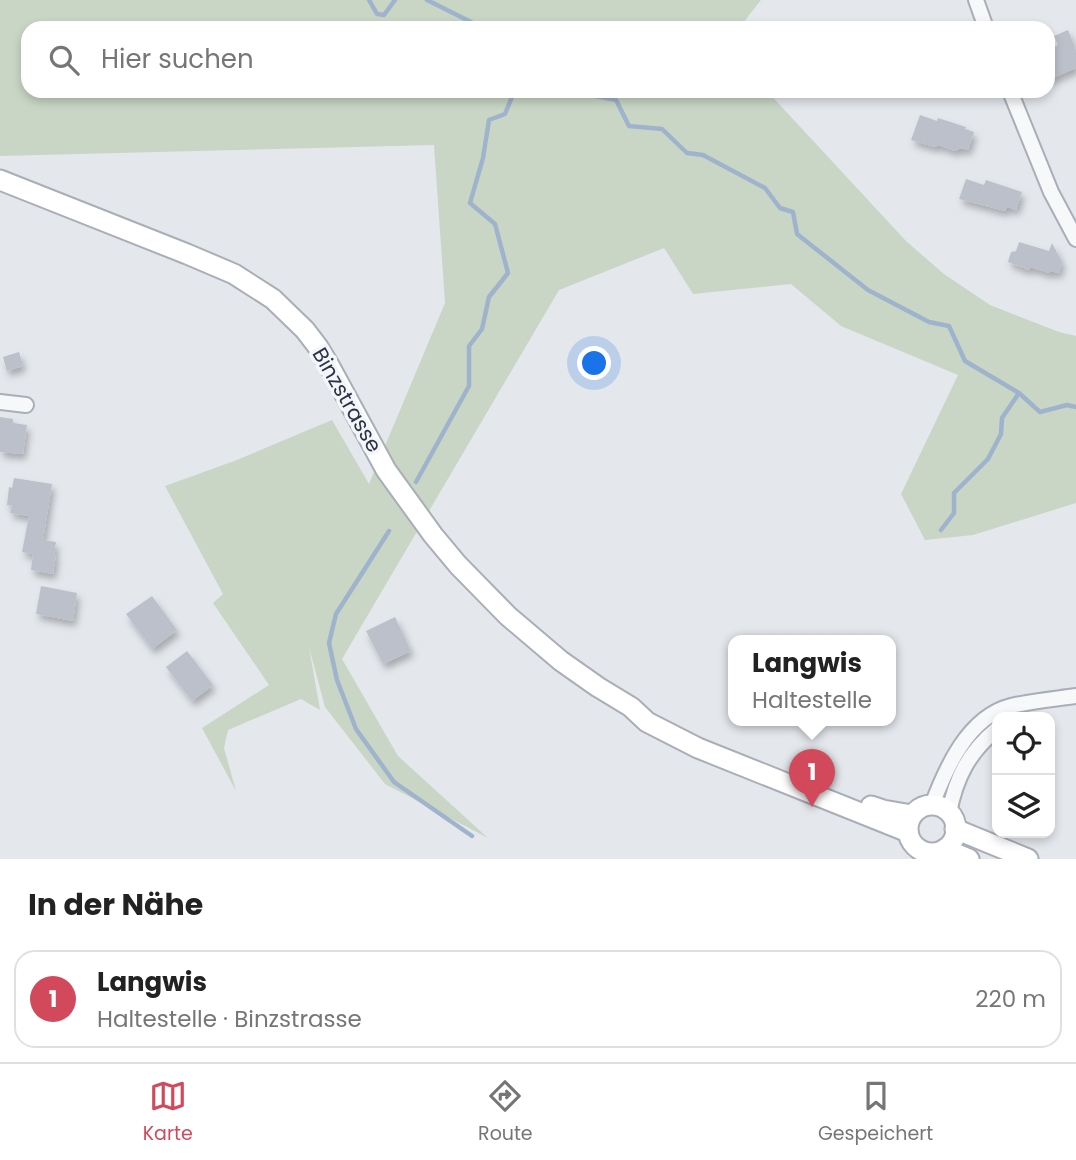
<!DOCTYPE html>
<html lang="de">
<meta charset="utf-8">
<style>
:root{--surface:#fff;--page:#f6f6f6;--text:#222;--muted:#767676;--line:#e0e0e0;--accent:#d1495b}
body{margin:0;font-family:Poppins,sans-serif;background:var(--page);color:var(--text)}
.controls{position:absolute;right:21px;bottom:21px;display:grid;overflow:hidden;border-radius:14px;box-shadow:0 4px 10px #0003}
.controls button{width:63px;height:63px;display:grid;place-items:center;padding:0;border:0;border-bottom:2px solid var(--line);background:var(--surface);color:var(--text);font:35px sans-serif}
.you{position:absolute;left:595px;top:364px;width:24px;height:24px;margin:-18px;border:5px solid #fff;border-radius:50%;background:#1a73e8;box-shadow:0 0 0 10px #1a73e833}
.badge{display:grid;place-items:center;width:46px;height:46px;border-radius:50%;background:var(--accent);color:#fff;font-size:23px;font-weight:700}
.pin{position:absolute;translate:-50% -58px;filter:drop-shadow(0 2px 4px #0008)}
.pin::after{content:'';position:absolute;top:37px;width:24px;height:21px;background:inherit;clip-path:polygon(0 0,100% 0,50% 100%)}
.popup{position:absolute;left:728px;top:635px;width:168px;height:91px;box-sizing:border-box;display:grid;place-content:center;border-radius:14px;background:var(--surface);filter:drop-shadow(0 2px 5px #0005);font-size:23px;white-space:nowrap;color:var(--muted)}
.popup b{font-size:26px;color:var(--text)}
.popup::after{content:'';position:absolute;left:50%;top:100%;margin-left:-14px;border:14px solid transparent;border-top-color:var(--surface)}
.list{margin:0;padding:0;list-style:none}
h2{display:flex;justify-content:space-between;align-items:center;height:91px;margin:0;padding:0 28px;font-size:30px}
h2 small{font-size:23px;font-weight:400;color:var(--muted)}
.list li{display:grid;grid-template-columns:46px 1fr auto;gap:21px;align-items:center;box-sizing:border-box;height:98px;margin:0 14px 14px;padding:0 14px;border:2px solid var(--line);border-radius:21px}
.list b{display:block;font-size:26px;white-space:nowrap}
.list p{margin:0;font-size:23px;white-space:nowrap;color:var(--muted)}
.list em{font-size:23px;font-style:normal;color:var(--muted)}
.icon{flex:none;width:38px;height:38px;fill:none;stroke:currentColor;stroke-width:2;stroke-linecap:round;stroke-linejoin:round}
.map{position:relative;flex:none;width:1076px;height:859px;overflow:hidden}
.search{position:absolute;background:var(--surface);box-shadow:0 4px 10px #0003;left:21px;right:21px;top:21px;height:77px;display:flex;align-items:center;gap:18px;box-sizing:border-box;padding:0 24px;border-radius:21px;color:var(--muted);font-size:26px}
.sheet{height:203px;background:var(--surface)}
nav{display:flex;justify-content:space-around;align-items:center;box-sizing:border-box;height:98px;border-top:2px solid var(--line);background:var(--surface);font-size:19px;color:var(--muted)}
nav a{display:grid;justify-items:center;gap:4px}
nav .on{color:var(--accent)}
.map>svg:first-child{display:block}
.green{fill:#c9d6c5}
.lines{fill:none;stroke-linecap:round;stroke-linejoin:round}
.stream{stroke:#9fb4cc;stroke-width:4.5}
.building{fill:#bbc0ca;filter:url(#shadow)}
.street-casing{stroke:#a9aeb7;stroke-width:18}
.secondary-casing{stroke:#a9aeb7;stroke-width:23}
.street{stroke:#f7f8fa;stroke-width:14}
.secondary{stroke:#fff;stroke-width:19}
.labels{text-anchor:middle;stroke-width:7;stroke-linejoin:round;paint-order:stroke}
.street-label{font-size:21px;fill:#2b3445;stroke:#f4f6f9}
</style>
<div class="map">
<svg width="1076" height="859" viewBox="0 0 1076 859">
<defs>
<filter id="shadow"><feDropShadow dx="3" dy="5.5" stdDeviation="3.5" flood-color="#0004"/></filter>
</defs>
<rect width="100%" height="100%" fill="#e4e7ec"/>
<path class="green" d="M0,0H761L739,28H28V91H767L906,241L944,274L990,305L1059,332L1076,336V503L973,535L925,540L901,494L958,375L841,326L791,284L693,294L664,248L559,290L342,659L398,756L488,838L385,784L325,707L309,647L320,710L301,699L228,730L224,748L236,791L202,728L269,685L213,603L223,594L165,486L237,460L332,420L369,484L445,303L434,145L0,156Z"/>
<g class="lines">
<g class="stream">
<path d="M369,0L377,14L384,15L395,0"/>
<path d="M427,0L471,22L473,28"/>
<path d="M578,91L581,93L616,100L629,126L662,129L687,153L703,155L765,188L780,208L793,212L797,234L868,290L929,322L949,326L965,361L1019,393L1040,412L1067,405L1076,407"/>
<path d="M416,482L469,386V346L482,329L489,297L508,273L495,224L470,203L483,158L489,120L505,114L514,92"/>
<path d="M941,530L954,513V493L988,459L1001,434L1002,418L1019,393"/>
<path d="M389,531L336,614L329,643L337,680L356,729L394,782L472,836"/>
</g>
</g>
<g class="building">
<path d="M1068,30L1076,50V68L1048,80V50L1058,45L1054,36Z"/>
<path d="M920,115L937,121L938,118L966,127L965,129L974,132L968,150L960,148L955,151L938,145L935,147L911,140Z"/>
<path d="M966,179L984,185L986,180L1022,192L1016,210L1007,207L1005,211L959,199Z"/>
<path d="M1019,242L1049,251L1052,243L1062,262L1059,273L1050,271L1049,273L1030,267L1029,270L1008,262L1011,252L1016,251Z"/>
<path d="M19,352L23,366L7,371L3,357Z"/>
<path d="M0,417L13,419V423L27,425L23,454L0,452Z"/>
<path d="M14,478L52,484L43,540L56,542L54,554H56L53,574L31,570L33,554L22,552L29,516L10,513L12,505H7L9,487L12,488Z"/>
<path d="M41,586L77,593L73,621L36,614Z"/>
<path d="M152,596L177,630L152,649L126,614Z"/>
<path d="M395,617L411,651L383,664L366,631Z"/>
<path d="M187,651L213,685L192,701L166,667Z"/>
</g>
<g class="lines">
<g class="street-casing">
<g id="street">
<path d="M976,0L986,28"/>
<path d="M1010,91L1051,192L1076,239"/>
<path d="M0,402L26,405"/>
<path d="M932,805C946,768 968,717 1011,706C1032,701 1055,699 1076,696"/>
<path d="M949,813C956,777 969,752 997,729"/>
</g>
</g>
<g class="secondary-casing">
<g id="secondary">
<path d="M0,180L187,254L234,274L273,299L305,330L318,347L330,367L386,470L433,535L458,565L508,616L561,661L598,687L631,707L647,722L698,748L908,832"/>
<circle cx="932" cy="829" r="24"/>
<path d="M871,806L883,810L912,815"/>
<path d="M955,829L1028,859"/>
<path d="M945,849L969,859"/>
</g>
</g>
<use href="#street" class="street"/>
<use href="#secondary" class="secondary"/>
</g>
<g class="labels">
<g class="street-label">
<text transform="translate(347 400) rotate(60)" y="7">Binzstrasse</text>
</g>
</g>
</svg>
<div class="controls">
<button><svg class="icon" aria-label="locate" viewBox="0 0 24 24"><circle cx="12" cy="12" r="6"/><path d="M12 2v4M12 18v4M2 12h4M18 12h4"/></svg></button>
<button><svg class="icon" aria-label="layers" viewBox="0 0 24 24"><path d="M12 4l9 5-9 5-9-5zM3 14l9 5 9-5"/></svg></button>
</div>
<div class="you"></div>
<div class="pin badge" style="left:812px;top:807px">1</div>
<div class="popup"><b>Langwis</b>Haltestelle</div>
<div class="search"><svg class="icon" aria-label="search" viewBox="0 0 24 24"><circle cx="10" cy="10" r="6"/><path d="M15 15l6 6"/></svg>Hier suchen</div>
</div>
<section class="sheet">
<h2>In der Nähe<small></small></h2>
<ul class="list">
<li><span class="badge">1</span><div><b>Langwis</b><p>Haltestelle · Binzstrasse</p></div><em>220 m</em></li>
</ul>
</section>
<nav>
<a class="on"><svg class="icon" aria-label="map" viewBox="0 0 24 24"><path d="M3 6l6-2 6 2 6-2v14l-6 2-6-2-6 2zM9 4v14M15 6v14"/></svg>Karte</a>
<a><svg class="icon" aria-label="directions" viewBox="0 0 24 24"><path d="M12 3l9 9-9 9-9-9zM9 14v-3h6M13 9l2 2-2 2"/></svg>Route</a>
<a><svg class="icon" aria-label="saved" viewBox="0 0 24 24"><path d="M7 4h10v16l-5-4-5 4z"/></svg>Gespeichert</a>
</nav>
